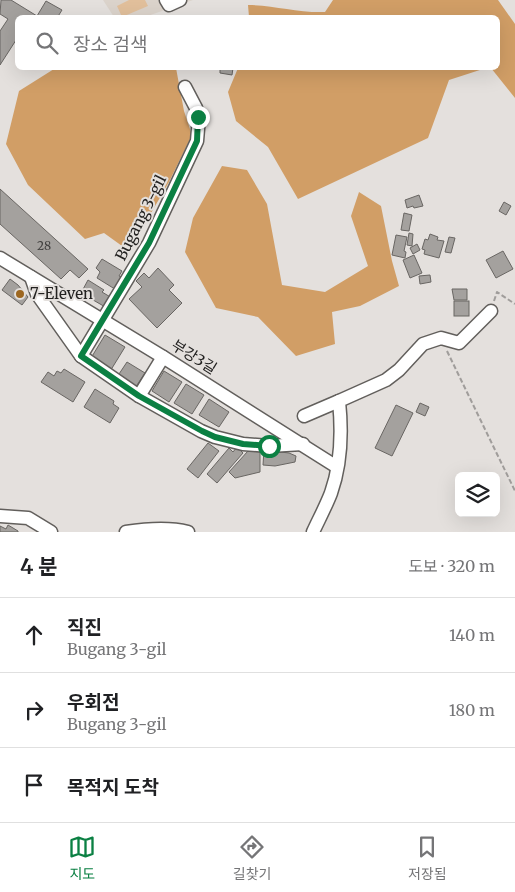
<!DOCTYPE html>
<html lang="ko">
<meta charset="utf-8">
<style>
:root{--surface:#fff;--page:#f6f6f6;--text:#202124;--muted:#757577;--line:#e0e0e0;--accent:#0b8043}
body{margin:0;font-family:Merriweather,"Noto Sans KR",serif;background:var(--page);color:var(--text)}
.controls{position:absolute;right:15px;bottom:15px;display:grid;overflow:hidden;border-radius:8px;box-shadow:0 5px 20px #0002}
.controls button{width:45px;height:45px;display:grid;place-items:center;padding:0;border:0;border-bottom:1px solid var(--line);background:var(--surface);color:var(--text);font:25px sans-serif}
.stop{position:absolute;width:15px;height:15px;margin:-11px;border:4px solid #0b8043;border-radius:50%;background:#fff}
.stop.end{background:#0b8043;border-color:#fff;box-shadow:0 1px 5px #0008}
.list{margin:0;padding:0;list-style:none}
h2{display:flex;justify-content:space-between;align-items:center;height:65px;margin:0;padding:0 20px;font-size:21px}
h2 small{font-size:16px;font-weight:400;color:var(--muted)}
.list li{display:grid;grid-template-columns:32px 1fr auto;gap:15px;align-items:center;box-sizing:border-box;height:75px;padding:0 20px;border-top:1px solid var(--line)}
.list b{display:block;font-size:19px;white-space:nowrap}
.list p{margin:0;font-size:16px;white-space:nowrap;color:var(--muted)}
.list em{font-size:16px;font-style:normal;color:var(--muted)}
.icon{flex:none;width:28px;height:28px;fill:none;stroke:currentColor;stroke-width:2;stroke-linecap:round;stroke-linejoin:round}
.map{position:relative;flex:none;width:515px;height:532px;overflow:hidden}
.search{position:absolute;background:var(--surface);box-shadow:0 5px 20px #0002;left:15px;right:15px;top:15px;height:55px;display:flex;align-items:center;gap:12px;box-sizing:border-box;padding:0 18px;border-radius:8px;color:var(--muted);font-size:19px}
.sheet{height:290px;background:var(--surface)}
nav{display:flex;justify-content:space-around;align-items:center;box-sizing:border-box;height:70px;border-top:1px solid var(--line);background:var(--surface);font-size:14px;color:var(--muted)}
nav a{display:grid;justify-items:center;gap:2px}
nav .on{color:var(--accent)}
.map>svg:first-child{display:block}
.built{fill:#dbd3cb}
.green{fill:#e1bf9b}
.forest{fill:#d19e66}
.building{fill:#a4a19e;stroke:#696663}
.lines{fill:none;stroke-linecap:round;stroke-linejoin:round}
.minor-casing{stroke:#625f5c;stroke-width:15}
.path{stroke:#a09d9b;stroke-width:2;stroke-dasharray:5 2.5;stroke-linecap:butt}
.minor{stroke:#fff;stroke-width:12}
.route{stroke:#0b8043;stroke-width:6}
.poi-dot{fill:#9d6720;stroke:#e4e0dd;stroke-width:2}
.labels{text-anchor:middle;stroke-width:4;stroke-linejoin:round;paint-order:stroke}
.number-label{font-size:12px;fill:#424140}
.street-label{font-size:15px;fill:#222120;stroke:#e4e0dd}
.poi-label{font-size:15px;fill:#222120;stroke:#e4e0dd;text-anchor:start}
</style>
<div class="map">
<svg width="515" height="532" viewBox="0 0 515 532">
<rect width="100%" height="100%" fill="#e4e0dd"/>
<path class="built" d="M103,0H193L142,18L114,17Z"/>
<path class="green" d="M129,0H145L148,6L122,17L117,6Z"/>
<g class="forest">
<path d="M333,0H498L515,24V98L491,68H498V18L249,17L248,5C274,5 298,13 325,12Z"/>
<path d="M60,68H176L184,111L192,135L169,182L129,251L104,233L85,239L28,185L6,144L19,91L54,69Z"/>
<path d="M238,68H486L449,80L428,138L298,199L268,147L236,121L228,92Z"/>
<path d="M222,166L247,170L267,204L282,285L325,292L368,266L351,216L359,192L381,206L392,261L399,286L360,306L332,312L335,344L296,356L258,317L216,308L185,252L193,218Z"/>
</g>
<g class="building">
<path d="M1,0H11L37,16L46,1L62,10L57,18H18V37L0,65V31L8,19L0,14Z"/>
<path d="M220,68H233L232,75L220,73Z"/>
<path d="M0,189L88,269L79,278L70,270L61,279L0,224Z"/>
<path d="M419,195L423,206L414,208L413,206L407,208L405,200Z"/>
<path d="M504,202L511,206L506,215L499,211Z"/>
<path d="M404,213L412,215L409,231L401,230Z"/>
<path d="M409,233L413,234L412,246L407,245Z"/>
<path d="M430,234L438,237L437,240L444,241L439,258L424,254L425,250L422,249L425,239L428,240Z"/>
<path d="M396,235L407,237L404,251L406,252L405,258L392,255Z"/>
<path d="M449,237L455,238L451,253L445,252Z"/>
<path d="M417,244L420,250L413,254L410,248Z"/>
<path d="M503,251L513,269L496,278L486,260Z"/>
<path d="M414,255L422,273L410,278L403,260Z"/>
<path d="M102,259L122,271L119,276L123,278L118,291L97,278L100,272L96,268Z"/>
<path d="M158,268L174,285L169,290L182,303L157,328L129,299L142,287L136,281L144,273L149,278Z"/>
<path d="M430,275L431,282L420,284L419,276Z"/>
<path d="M10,279L18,285L28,297L22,305L2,290Z"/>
<path d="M88,280L104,290L102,292L112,298L107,308L81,293Z"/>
<path d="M452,289H467V300H454Z"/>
<rect x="454" y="301" width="15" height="15"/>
<path d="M105,335L125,347L109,373L91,358Z"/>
<path d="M127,362L145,373L135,388L117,377Z"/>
<path d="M64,369L85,382L73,402L41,382L48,372L54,376L57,371L61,373Z"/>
<path d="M164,371L182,382L169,402L152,391Z"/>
<path d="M186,384L204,395L192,414L174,403Z"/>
<path d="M95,389L114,401L113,404L119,408L110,423L84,407Z"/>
<path d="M209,399L229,412L219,427L199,415Z"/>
<path d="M420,403L429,407L425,416L416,412Z"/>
<path d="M396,405L413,413L392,456L375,448Z"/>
<path d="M208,443L219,451L198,478L187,469Z"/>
<path d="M237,447L243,453L217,483L207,474L229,448L233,452Z"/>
<path d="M264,450L289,453L296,456L295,462L275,466L263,465Z"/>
<path d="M248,451L260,452V472L235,478L229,472Z"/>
<path d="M8,525L18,531V532H0V526L6,529Z"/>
</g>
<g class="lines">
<g class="minor-casing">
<g id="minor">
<path d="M166,0L169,5L180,0"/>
<path d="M0,258L163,357L337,467"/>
<path d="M31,277L37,294L81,356L139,396L201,431L215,437L243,444L269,446L303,444"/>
<path d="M81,356L149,243L197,141L199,117L196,108L185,87"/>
<path d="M139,396L163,357"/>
<path d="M304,416L339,401"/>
<path d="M0,516L28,518L51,532"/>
<path d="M126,532C145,529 169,527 188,532"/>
<path d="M313,532C319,519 326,506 331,493C341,465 342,430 339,401L386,380L399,370L423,344L441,338L459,343L491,311"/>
</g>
</g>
<g class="path">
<path d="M494,301L497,292L515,304"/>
<path d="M447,351L515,491"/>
</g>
<use href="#minor" class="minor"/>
</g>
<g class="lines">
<path class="route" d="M198,117L197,141L149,243L81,356L139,396L202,431L215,437L243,444L269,446"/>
</g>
<circle class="poi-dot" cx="20" cy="294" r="5"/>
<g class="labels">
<g class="number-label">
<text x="44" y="250">28</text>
</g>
<g class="street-label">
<text transform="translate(141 218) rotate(-63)" y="5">Bugang 3-gil</text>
<text transform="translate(194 357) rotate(32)" y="5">부강3길</text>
</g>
<g class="poi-label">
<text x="30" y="299">7-Eleven</text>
</g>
</g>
</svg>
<div class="controls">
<button><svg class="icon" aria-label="layers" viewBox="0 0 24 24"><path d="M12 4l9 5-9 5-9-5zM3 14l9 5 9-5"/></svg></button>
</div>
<div class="stop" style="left:269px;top:446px"></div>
<div class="stop end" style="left:198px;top:117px"></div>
<div class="search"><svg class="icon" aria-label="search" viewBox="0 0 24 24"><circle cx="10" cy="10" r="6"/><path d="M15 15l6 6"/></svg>장소 검색</div>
</div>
<section class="sheet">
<h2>4 분<small>도보 · 320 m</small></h2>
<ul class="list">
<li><svg class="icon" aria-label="ahead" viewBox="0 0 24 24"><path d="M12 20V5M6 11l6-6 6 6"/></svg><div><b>직진</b><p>Bugang 3-gil</p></div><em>140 m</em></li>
<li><svg class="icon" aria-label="right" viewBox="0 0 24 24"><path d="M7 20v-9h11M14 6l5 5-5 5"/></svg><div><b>우회전</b><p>Bugang 3-gil</p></div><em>180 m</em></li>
<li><svg class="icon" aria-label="arrive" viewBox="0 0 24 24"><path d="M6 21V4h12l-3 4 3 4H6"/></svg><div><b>목적지 도착</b></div></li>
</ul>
</section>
<nav>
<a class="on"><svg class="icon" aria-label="map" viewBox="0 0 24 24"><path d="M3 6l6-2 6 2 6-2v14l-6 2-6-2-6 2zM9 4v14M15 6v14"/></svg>지도</a>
<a><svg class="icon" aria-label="directions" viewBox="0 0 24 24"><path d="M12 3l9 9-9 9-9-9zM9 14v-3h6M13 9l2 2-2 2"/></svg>길찾기</a>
<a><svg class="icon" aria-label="saved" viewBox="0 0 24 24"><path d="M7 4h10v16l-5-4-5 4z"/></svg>저장됨</a>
</nav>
